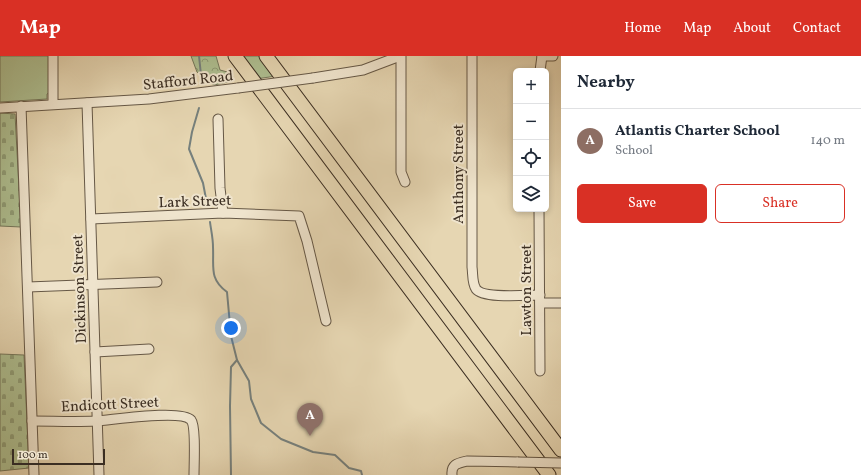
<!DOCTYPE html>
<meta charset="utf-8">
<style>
:root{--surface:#fff;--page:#f2f2f3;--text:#1f2937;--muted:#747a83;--line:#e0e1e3;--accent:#d93025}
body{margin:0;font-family:Vollkorn,serif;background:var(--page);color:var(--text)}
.controls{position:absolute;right:12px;top:12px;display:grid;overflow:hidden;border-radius:6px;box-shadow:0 2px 6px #0003}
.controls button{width:36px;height:36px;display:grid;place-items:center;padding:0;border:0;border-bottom:1px solid var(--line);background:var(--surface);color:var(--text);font:20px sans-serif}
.scale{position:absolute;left:12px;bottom:10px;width:93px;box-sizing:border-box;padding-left:4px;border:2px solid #3b2e22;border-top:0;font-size:11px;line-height:14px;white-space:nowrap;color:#3b2e22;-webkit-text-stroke:3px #efe4cd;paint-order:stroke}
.you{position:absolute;left:231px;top:272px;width:14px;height:14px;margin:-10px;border:3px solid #fff;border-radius:50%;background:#1a73e8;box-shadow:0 0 0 6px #1a73e833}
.badge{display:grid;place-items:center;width:26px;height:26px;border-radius:50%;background:var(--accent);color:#fff;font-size:13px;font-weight:700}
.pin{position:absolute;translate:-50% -33px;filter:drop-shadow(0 1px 2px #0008)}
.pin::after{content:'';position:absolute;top:21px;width:14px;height:12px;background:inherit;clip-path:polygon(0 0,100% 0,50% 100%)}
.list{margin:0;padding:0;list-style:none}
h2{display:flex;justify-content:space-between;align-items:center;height:52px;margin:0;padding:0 16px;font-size:17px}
h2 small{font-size:13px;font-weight:400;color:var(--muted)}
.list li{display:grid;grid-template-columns:26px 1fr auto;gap:12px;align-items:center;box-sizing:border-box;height:64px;padding:0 16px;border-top:1px solid var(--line)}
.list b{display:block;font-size:15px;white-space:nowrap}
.list p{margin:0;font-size:13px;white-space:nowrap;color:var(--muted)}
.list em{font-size:13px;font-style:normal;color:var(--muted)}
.actions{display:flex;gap:8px;padding:12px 16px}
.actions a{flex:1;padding:9px 0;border:1px solid var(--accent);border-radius:6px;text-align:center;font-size:14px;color:var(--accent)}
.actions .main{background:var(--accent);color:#fff}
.icon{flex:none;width:22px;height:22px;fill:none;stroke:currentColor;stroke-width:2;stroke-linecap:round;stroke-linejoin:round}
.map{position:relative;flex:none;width:561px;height:419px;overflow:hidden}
header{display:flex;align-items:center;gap:24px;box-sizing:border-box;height:56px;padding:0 20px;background:var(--accent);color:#fff}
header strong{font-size:19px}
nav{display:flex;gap:22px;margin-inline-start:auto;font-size:14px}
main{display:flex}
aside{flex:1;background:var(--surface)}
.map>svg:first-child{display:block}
.green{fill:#aebf91;stroke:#74765a}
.forest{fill:url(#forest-crowns);stroke:#74765a}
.cemetery{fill:url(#cemetery-stones);stroke:#74765a}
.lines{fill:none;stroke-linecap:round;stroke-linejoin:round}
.stream{stroke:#76807d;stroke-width:2}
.minor-casing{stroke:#665846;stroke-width:11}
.highway-casing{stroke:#3b2e22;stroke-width:15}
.minor{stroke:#efe4cd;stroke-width:9}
.highway{stroke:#e6d6b2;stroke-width:13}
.minor-bridge-casing{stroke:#665846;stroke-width:11;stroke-linecap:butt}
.minor-bridge{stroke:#efe4cd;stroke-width:9}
.labels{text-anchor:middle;stroke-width:4;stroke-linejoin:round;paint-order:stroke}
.street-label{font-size:15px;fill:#3b2e22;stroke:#efe4cd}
</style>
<header>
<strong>Map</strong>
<nav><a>Home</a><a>Map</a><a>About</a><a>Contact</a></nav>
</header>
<main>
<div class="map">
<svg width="561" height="419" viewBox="0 0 561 419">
<defs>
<pattern id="forest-crowns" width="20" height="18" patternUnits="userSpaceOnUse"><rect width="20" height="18" fill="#aebf91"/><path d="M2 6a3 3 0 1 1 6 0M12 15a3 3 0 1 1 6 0" fill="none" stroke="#8f9c76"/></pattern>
<pattern id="cemetery-stones" width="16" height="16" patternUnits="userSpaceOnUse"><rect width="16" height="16" fill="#aebf91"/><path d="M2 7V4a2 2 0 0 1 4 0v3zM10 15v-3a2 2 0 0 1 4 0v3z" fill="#8f9c76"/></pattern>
</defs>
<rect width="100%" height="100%" fill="#e6d6b2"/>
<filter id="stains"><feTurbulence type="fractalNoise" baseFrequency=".005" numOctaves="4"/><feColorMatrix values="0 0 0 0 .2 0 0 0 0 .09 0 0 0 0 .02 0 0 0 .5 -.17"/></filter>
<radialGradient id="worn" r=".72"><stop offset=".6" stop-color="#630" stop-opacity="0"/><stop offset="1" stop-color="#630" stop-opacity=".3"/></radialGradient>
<g class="green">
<path d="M0,0H50L49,37L47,38V43L0,46Z"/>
<path d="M239,0H261L276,20L256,23Z"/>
</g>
<path class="forest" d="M191,0H216L220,14L231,17L233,21L228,26L214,29L197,16Z"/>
<g class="cemetery">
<path d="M0,57L15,58L21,171L0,170Z"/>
<path d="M0,298L24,299L29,412L0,415Z"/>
</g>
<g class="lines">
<g class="stream">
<path d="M199,0L201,19"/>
<path d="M199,52L192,76L189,93L203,127L207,148"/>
<path d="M210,166C211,174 213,182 213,191C214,211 209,223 227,236L231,280L237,304L249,325L251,343L261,367L281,383L313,396L335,399L349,412L361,415L362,419"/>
<path d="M231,419L230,350L231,311L237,304"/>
</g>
<g class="minor-casing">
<g id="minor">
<path d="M401,0V116L405,126"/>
<path d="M472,0V211C473,218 472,227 476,233C483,243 527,239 540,239"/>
<path d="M542,0H553"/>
<path d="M540,15L542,0"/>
<path d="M313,22L363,14L400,0"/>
<path d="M87,47L99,419"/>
<path d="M53,48V0"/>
<path d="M21,50L34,419"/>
<path d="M0,52L149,43L238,32"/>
<path d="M218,63L220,132L223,157"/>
<path d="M539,153L540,315"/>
<path d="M91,163L223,157L299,160L307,185L326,265"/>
<path d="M28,231L157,226"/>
<path d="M540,247H561"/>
<path d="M95,296L149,293"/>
<path d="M32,365C53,365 75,366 96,365C113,364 181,353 191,364C196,370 194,409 194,419"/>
<path d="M452,419C451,408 458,407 467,405L518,406"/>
</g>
</g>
<g class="highway-casing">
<g id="highway">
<path d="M235,0L549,419"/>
<path d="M266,0L561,394"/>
</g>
</g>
<use href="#minor" class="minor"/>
<use href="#highway" class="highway"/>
<g class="minor-bridge-casing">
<g id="minor-bridge">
<path d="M238,32L313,22"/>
<path d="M518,406L561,407"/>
</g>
</g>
<use href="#minor-bridge" class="minor-bridge"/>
</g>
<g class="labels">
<g class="street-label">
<text transform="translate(188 24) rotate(-6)" y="5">Stafford Road</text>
<text transform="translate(458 118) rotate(-90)" y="5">Anthony Street</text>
<text transform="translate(195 145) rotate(-2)" y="5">Lark Street</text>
<text transform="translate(79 233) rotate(-92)" y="5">Dickinson Street</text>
<text transform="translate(526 234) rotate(-90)" y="5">Lawton Street</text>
<text transform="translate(110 348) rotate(-3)" y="5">Endicott Street</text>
</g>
</g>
<rect width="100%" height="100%" filter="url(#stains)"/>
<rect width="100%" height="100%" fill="url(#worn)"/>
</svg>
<div class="controls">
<button>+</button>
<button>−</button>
<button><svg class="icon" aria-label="locate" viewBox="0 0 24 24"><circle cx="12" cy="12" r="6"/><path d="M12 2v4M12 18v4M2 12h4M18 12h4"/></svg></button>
<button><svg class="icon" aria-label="layers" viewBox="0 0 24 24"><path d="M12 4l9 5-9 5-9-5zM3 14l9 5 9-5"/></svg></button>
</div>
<div class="scale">100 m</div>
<div class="you"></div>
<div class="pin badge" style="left:310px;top:380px;background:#8d6e63">A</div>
</div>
<aside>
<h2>Nearby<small></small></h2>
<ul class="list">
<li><span class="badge" style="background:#8d6e63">A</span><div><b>Atlantis Charter School</b><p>School</p></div><em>140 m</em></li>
</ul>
<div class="actions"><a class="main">Save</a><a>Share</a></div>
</aside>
</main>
